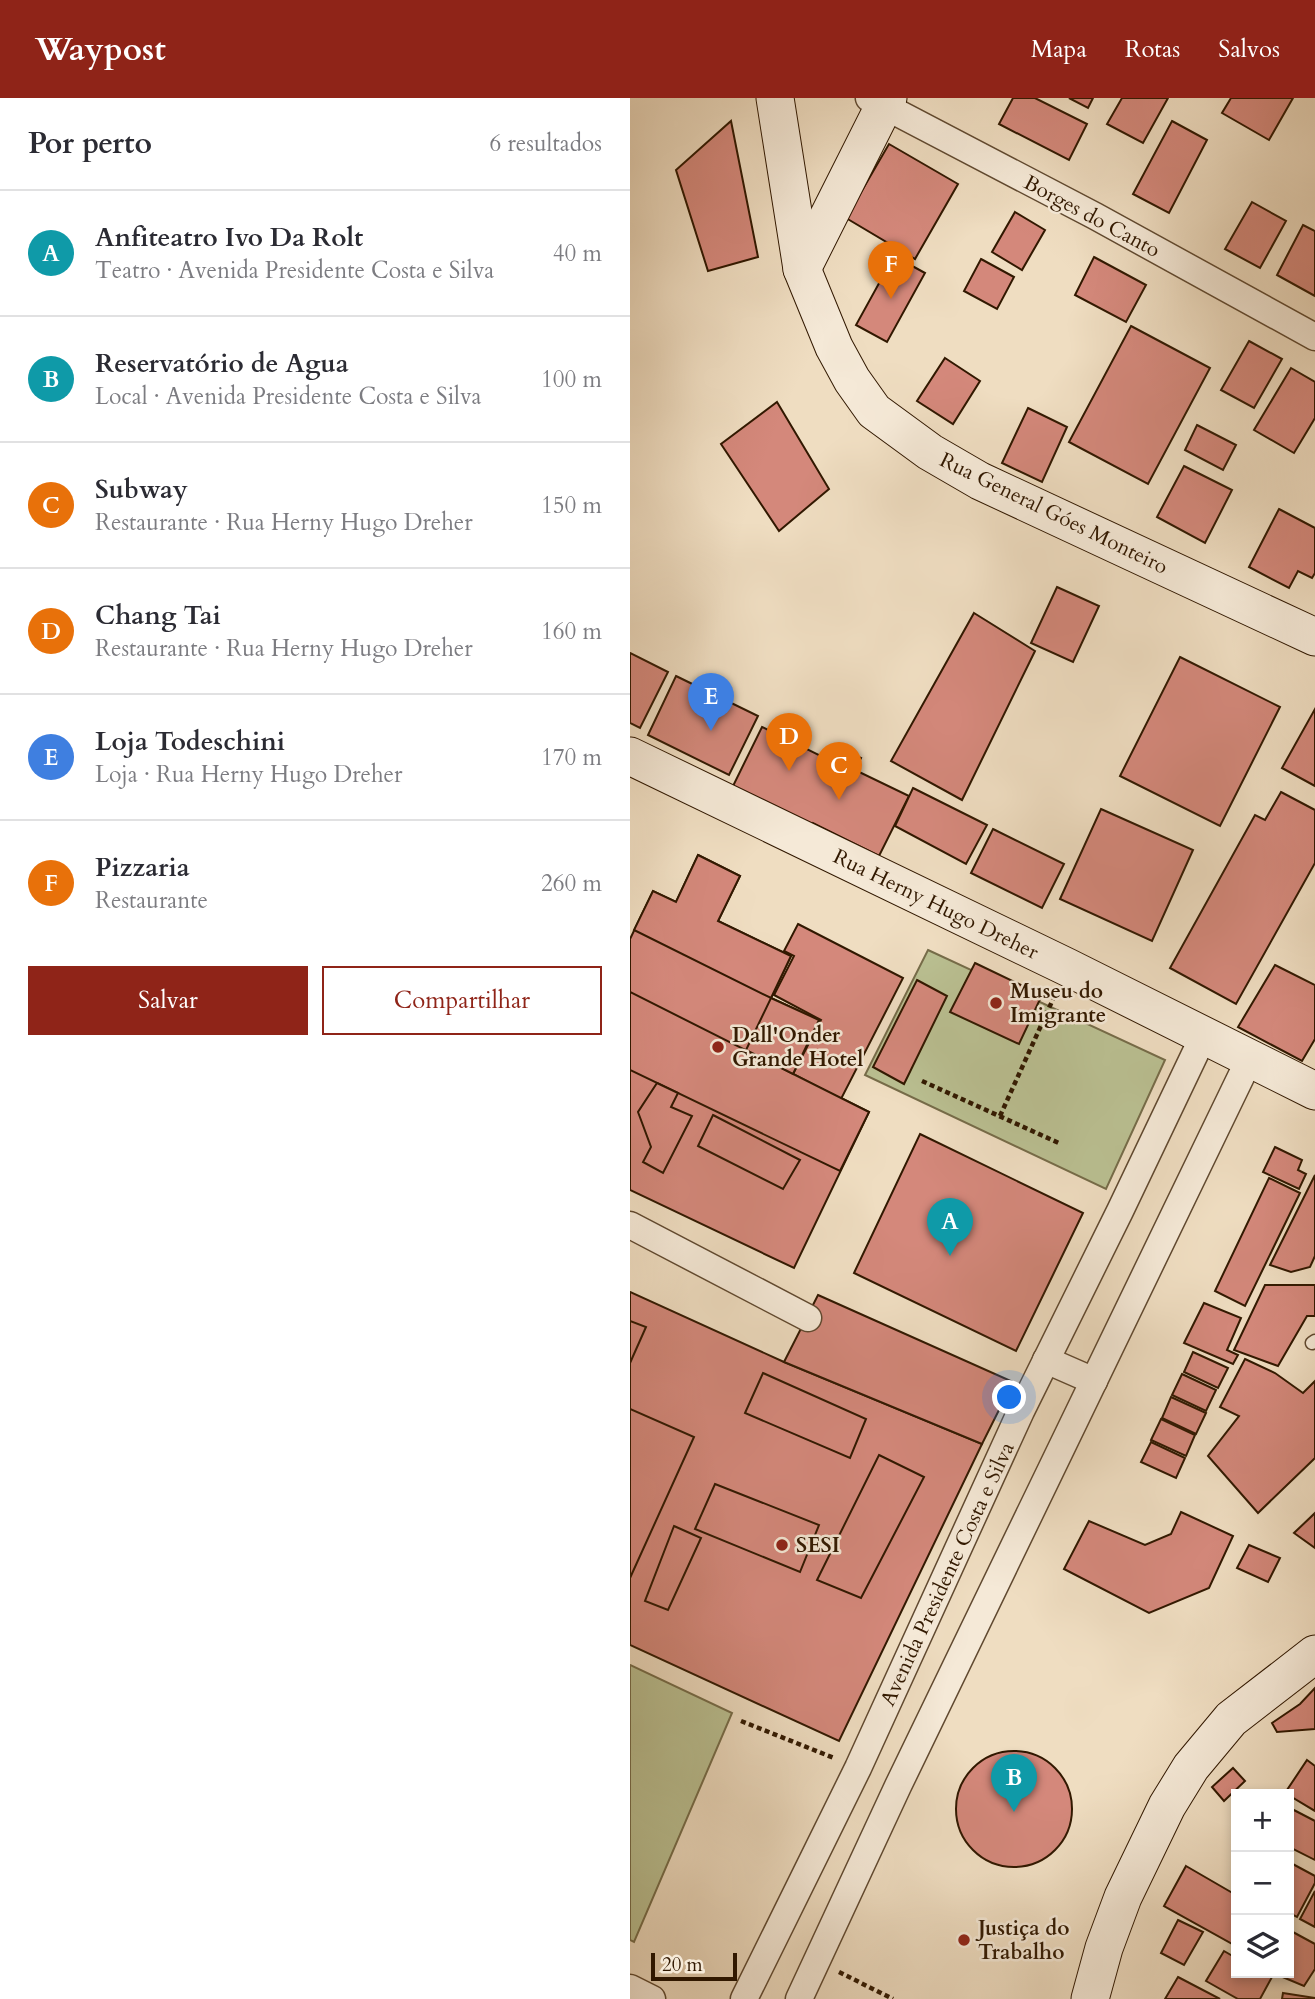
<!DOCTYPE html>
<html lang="pt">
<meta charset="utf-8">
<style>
:root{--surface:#fff;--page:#f2f2f3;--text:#2b2b33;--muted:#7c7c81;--line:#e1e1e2;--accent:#8f2418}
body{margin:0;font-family:Cardo,serif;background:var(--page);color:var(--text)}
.controls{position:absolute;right:21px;bottom:21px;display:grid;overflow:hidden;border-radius:0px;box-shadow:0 4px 10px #0003}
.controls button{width:63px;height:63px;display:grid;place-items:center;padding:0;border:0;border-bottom:2px solid var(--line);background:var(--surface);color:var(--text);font:35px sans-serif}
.scale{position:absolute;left:21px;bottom:18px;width:86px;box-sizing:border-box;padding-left:7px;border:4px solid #311800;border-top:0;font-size:19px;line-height:24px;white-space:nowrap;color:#311800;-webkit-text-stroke:5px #f5e9d7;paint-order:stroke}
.you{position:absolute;left:380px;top:1300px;width:24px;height:24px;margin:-18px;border:5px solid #fff;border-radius:50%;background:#1a73e8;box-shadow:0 0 0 10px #1a73e833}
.badge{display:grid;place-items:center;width:46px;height:46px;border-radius:50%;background:var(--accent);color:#fff;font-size:23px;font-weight:700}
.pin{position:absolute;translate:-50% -58px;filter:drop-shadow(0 2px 4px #0008)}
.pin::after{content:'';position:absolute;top:37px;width:24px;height:21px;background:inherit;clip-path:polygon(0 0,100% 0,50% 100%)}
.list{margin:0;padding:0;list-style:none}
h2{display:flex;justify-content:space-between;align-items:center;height:91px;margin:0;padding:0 28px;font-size:30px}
h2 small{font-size:23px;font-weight:400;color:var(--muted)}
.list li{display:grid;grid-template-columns:46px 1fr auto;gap:21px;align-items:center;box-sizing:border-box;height:126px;padding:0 28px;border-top:2px solid var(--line)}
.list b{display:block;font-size:26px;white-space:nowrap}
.list p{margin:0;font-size:23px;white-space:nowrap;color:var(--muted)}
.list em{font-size:23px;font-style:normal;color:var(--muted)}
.actions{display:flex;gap:14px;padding:21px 28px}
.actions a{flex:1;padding:16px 0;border:2px solid var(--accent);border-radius:0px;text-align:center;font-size:24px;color:var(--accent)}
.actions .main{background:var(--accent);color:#fff}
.icon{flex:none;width:38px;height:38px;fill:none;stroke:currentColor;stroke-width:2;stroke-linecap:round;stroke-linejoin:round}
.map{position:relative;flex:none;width:685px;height:1901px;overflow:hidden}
header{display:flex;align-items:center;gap:42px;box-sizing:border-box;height:98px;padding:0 35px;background:var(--accent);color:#fff}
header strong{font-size:33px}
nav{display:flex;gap:38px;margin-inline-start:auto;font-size:24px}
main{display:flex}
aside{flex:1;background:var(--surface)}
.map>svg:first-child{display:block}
.green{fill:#bac092;stroke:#766c49;stroke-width:2}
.building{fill:#d4887b;stroke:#311800;stroke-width:2}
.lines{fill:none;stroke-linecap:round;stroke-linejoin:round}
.service-casing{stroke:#604930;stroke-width:15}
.minor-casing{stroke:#604930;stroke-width:29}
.secondary-casing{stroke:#311800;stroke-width:39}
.path{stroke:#311800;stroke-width:4.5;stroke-dasharray:5 3.5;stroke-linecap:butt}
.service{stroke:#f5e9d7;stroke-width:12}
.minor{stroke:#f5e9d7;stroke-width:26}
.secondary{stroke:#f5e9d7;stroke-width:37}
.poi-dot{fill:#8f2418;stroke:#f5e9d7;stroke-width:2.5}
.labels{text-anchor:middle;stroke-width:5;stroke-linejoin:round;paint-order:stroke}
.street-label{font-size:21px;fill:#311800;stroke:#f5e9d7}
.poi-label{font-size:21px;font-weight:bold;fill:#311800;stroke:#f5e9d7;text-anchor:start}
</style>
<header>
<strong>Waypost</strong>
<nav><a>Mapa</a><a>Rotas</a><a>Salvos</a></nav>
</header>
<main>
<aside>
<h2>Por perto<small>6 resultados</small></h2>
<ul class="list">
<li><span class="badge" style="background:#0f9aa8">A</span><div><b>Anfiteatro Ivo Da Rolt</b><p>Teatro · Avenida Presidente Costa e Silva</p></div><em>40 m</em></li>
<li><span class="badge" style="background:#0f9aa8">B</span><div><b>Reservatório de Agua</b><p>Local · Avenida Presidente Costa e Silva</p></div><em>100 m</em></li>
<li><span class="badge" style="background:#e8710a">C</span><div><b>Subway</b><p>Restaurante · Rua Herny Hugo Dreher</p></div><em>150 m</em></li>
<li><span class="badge" style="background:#e8710a">D</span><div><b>Chang Tai</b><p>Restaurante · Rua Herny Hugo Dreher</p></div><em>160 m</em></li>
<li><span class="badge" style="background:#3f7fe0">E</span><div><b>Loja Todeschini</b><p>Loja · Rua Herny Hugo Dreher</p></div><em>170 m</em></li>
<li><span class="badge" style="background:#e8710a">F</span><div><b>Pizzaria</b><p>Restaurante</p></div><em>260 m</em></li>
</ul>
<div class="actions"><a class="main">Salvar</a><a>Compartilhar</a></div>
</aside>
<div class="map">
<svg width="685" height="1901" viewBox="0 0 685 1901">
<rect width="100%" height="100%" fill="#efddc1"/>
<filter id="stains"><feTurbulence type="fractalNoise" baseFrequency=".00286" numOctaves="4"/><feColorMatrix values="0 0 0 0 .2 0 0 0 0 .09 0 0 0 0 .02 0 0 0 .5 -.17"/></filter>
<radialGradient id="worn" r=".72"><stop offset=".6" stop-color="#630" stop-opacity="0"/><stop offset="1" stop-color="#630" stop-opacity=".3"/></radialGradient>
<g class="green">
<path d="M298,852L535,962L476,1091L235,977Z"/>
<path d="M0,1567L102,1615L4,1844L0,1842Z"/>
</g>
<g class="building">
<path d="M383,0H405L457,26L439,62L369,26Z"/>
<path d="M439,0H463L458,10Z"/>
<path d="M492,0H538L513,45L477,26Z"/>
<path d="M601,0H663L639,42L592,15Z"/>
<path d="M101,23L128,159L78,173L46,72Z"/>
<path d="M542,23L577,42L539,115L503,96Z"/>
<path d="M259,46L328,86L285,161L216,120Z"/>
<path d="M622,104L656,123L630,170L595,151Z"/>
<path d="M385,114L415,132L392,172L362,154Z"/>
<path d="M673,127L685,133V198L647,177Z"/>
<path d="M264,158L295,175L257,244L226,227Z"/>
<path d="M464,159L516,187L496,224L445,197Z"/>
<path d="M351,161L384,179L367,211L334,193Z"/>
<path d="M501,228L580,270L518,386L439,344Z"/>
<path d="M619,243L652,261L624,310L591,292Z"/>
<path d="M315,260L350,283L323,326L287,303Z"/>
<path d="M661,270L685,284V320L664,355L624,332Z"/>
<path d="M147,304L199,391L149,433L91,346Z"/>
<path d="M398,310L437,329L412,384L372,365Z"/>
<path d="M567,327L606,347L593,372L555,352Z"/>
<path d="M554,368L602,392L575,445L527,419Z"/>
<path d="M649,411L685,430V475L682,480L668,473L659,490L619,469Z"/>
<path d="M427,489L469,508L443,564L401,545Z"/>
<path d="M344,515L405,553L332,702L261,663Z"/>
<path d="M0,555L38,574L10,630L0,625Z"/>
<path d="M550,559L650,609L590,728L490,678Z"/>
<path d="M46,578L128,618L99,677L18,637Z"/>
<path d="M685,611V688L652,670Z"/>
<path d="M132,629L209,667L216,653L231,660L225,672L279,698L249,758L183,725L179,733L103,688Z"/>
<path d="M283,690L357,727L336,766L265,728Z"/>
<path d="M651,694L685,712V765L606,906L540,870L625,717L635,722Z"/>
<path d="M471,711L563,752L522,843L430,801Z"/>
<path d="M363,731L434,766L412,810L341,775Z"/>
<path d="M68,757L110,778L88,823L161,858L141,900L189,922L163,976L239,1014L164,1170L0,1092V841L23,793L46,804Z"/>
<path d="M68,757L110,778L88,823L161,858L141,900L4,832L23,793L46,804Z"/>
<path d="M168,826L273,880L211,1001L163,976L191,922L144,897L164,858L154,853Z"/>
<path d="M345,865L412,897L389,946L320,914Z"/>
<path d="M645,867L685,887V941L672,963L608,929Z"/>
<path d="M287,882L317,898L274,986L243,969Z"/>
<path d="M0,894L239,1014L210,1073L0,972Z"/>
<path d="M141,900L189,922L163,976L116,952Z"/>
<path d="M27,985L48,995L41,1009L62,1018L33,1075L13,1064L21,1049L8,1014Z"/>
<path d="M83,1017L170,1062L153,1091L68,1048Z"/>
<path d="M290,1036L453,1115L386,1253L224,1175Z"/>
<path d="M645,1049L672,1062L668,1072L676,1076L669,1091L633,1074Z"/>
<path d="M685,1077V1158L680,1169L661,1174L640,1167Z"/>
<path d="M639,1080L670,1095L615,1208L585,1193Z"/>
<path d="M635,1187H685V1218H677L648,1268L604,1252Z"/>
<path d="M0,1194L154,1264L352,1346L209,1643L0,1547Z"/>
<path d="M188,1197L383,1284L352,1346L154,1264Z"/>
<path d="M574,1205L611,1220L597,1252L608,1257L603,1266L554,1245Z"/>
<path d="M0,1223L16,1229L0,1265Z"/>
<path d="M563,1254L598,1270L588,1290L554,1274Z"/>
<path d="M615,1261L645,1275L673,1295L685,1283V1360L628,1415L578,1358L609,1318L590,1309Z"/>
<path d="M133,1275L236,1321L220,1360L115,1315Z"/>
<path d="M552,1276L586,1292L576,1313L542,1297Z"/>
<path d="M541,1299L576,1315L566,1336L532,1320Z"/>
<path d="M0,1311L64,1339L0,1480Z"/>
<path d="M531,1321L565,1337L556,1358L521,1342Z"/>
<path d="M521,1344L555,1360L546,1380L511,1364Z"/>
<path d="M249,1357L294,1379L231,1500L187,1482Z"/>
<path d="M85,1386L189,1427L170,1474L65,1431Z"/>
<path d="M551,1414L603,1438L579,1490L519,1515L434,1471L459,1423L515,1447L541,1436Z"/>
<path d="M685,1415V1450L664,1435Z"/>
<path d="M44,1428L71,1440L38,1512L15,1503Z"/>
<path d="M619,1447L650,1460L638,1484L607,1470Z"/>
<path d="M685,1590V1631L647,1634L642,1625L670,1606Z"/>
<circle cx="384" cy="1711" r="58"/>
<path d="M677,1662L685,1668V1713L655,1695Z"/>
<path d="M603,1670L615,1683L594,1703L582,1689Z"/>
<path d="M660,1710L685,1723V1762L659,1749Z"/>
<path d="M659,1764L685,1778V1785L667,1819L659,1815Z"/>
<path d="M556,1768L606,1797V1848L534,1808Z"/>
<path d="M685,1793V1829L670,1821Z"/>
<path d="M548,1822L573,1834L554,1867L531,1855Z"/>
<path d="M661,1833L685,1846V1871L674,1888L643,1875H659V1837Z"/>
<path d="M594,1853L606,1860V1875H634L642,1879L630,1901H608L576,1883Z"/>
<path d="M548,1879L590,1901H535Z"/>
<path d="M653,1895L685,1900V1901H652Z"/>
</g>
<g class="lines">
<g class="service-casing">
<path id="service" d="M682,1245L685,1243"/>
</g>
<g class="minor-casing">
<g id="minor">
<path d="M239,0L465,118L685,239"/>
<path d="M0,1127L178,1220"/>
<path d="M416,1262L464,1283"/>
<path d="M0,1890L22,1901"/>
<path d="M114,1901L228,1670L391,1313L490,1113L574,937"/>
<path d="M169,1901L268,1688L620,960"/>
</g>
</g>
<g class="secondary-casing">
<g id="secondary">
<path d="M145,0L172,171L204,249L222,282L244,313L300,354L350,383L685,539"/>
<path d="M172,171L258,0"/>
<path d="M0,658L437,869L685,993"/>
<path d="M460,1901L474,1850L493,1799L537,1708L561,1669L601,1621L685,1556"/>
</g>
</g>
<g class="path">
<path d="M292,983L431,1046"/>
<path d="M370,1018L424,899"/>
<path d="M111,1623L204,1660"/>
<path d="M209,1874L263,1901"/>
</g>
<use href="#service" class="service"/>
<use href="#minor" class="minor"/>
<use href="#secondary" class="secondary"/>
</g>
<g class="poi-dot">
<circle cx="366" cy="905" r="7"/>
<circle cx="88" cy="949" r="7"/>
<circle cx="152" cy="1447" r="7"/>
<circle cx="334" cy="1842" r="7"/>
</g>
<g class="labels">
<g class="street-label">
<text transform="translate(462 118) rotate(28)" y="7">Borges do Canto</text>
<text transform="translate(424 415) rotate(26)" y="7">Rua General Góes Monteiro</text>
<text transform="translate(306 806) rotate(26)" y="7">Rua Herny Hugo Dreher</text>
<text transform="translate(317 1476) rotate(-65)" y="7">Avenida Presidente Costa e Silva</text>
</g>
<g class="poi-label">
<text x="380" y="900">Museu do<tspan x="380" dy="24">Imigrante</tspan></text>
<text x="102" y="944">Dall'Onder<tspan x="102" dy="24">Grande Hotel</tspan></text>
<text x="166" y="1454">SESI</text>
<text x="348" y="1837">Justiça do<tspan x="348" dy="24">Trabalho</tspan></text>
</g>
</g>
<rect width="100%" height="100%" filter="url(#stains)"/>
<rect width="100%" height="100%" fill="url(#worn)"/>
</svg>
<div class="controls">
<button>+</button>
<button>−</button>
<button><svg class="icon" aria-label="layers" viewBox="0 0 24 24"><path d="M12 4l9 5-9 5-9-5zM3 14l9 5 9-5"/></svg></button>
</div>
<div class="scale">20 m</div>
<div class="you"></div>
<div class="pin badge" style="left:320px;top:1158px;background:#0f9aa8">A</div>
<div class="pin badge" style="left:384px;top:1714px;background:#0f9aa8">B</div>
<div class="pin badge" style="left:209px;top:702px;background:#e8710a">C</div>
<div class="pin badge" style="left:159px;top:673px;background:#e8710a">D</div>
<div class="pin badge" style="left:81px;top:633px;background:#3f7fe0">E</div>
<div class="pin badge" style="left:261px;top:201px;background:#e8710a">F</div>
</div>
</main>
